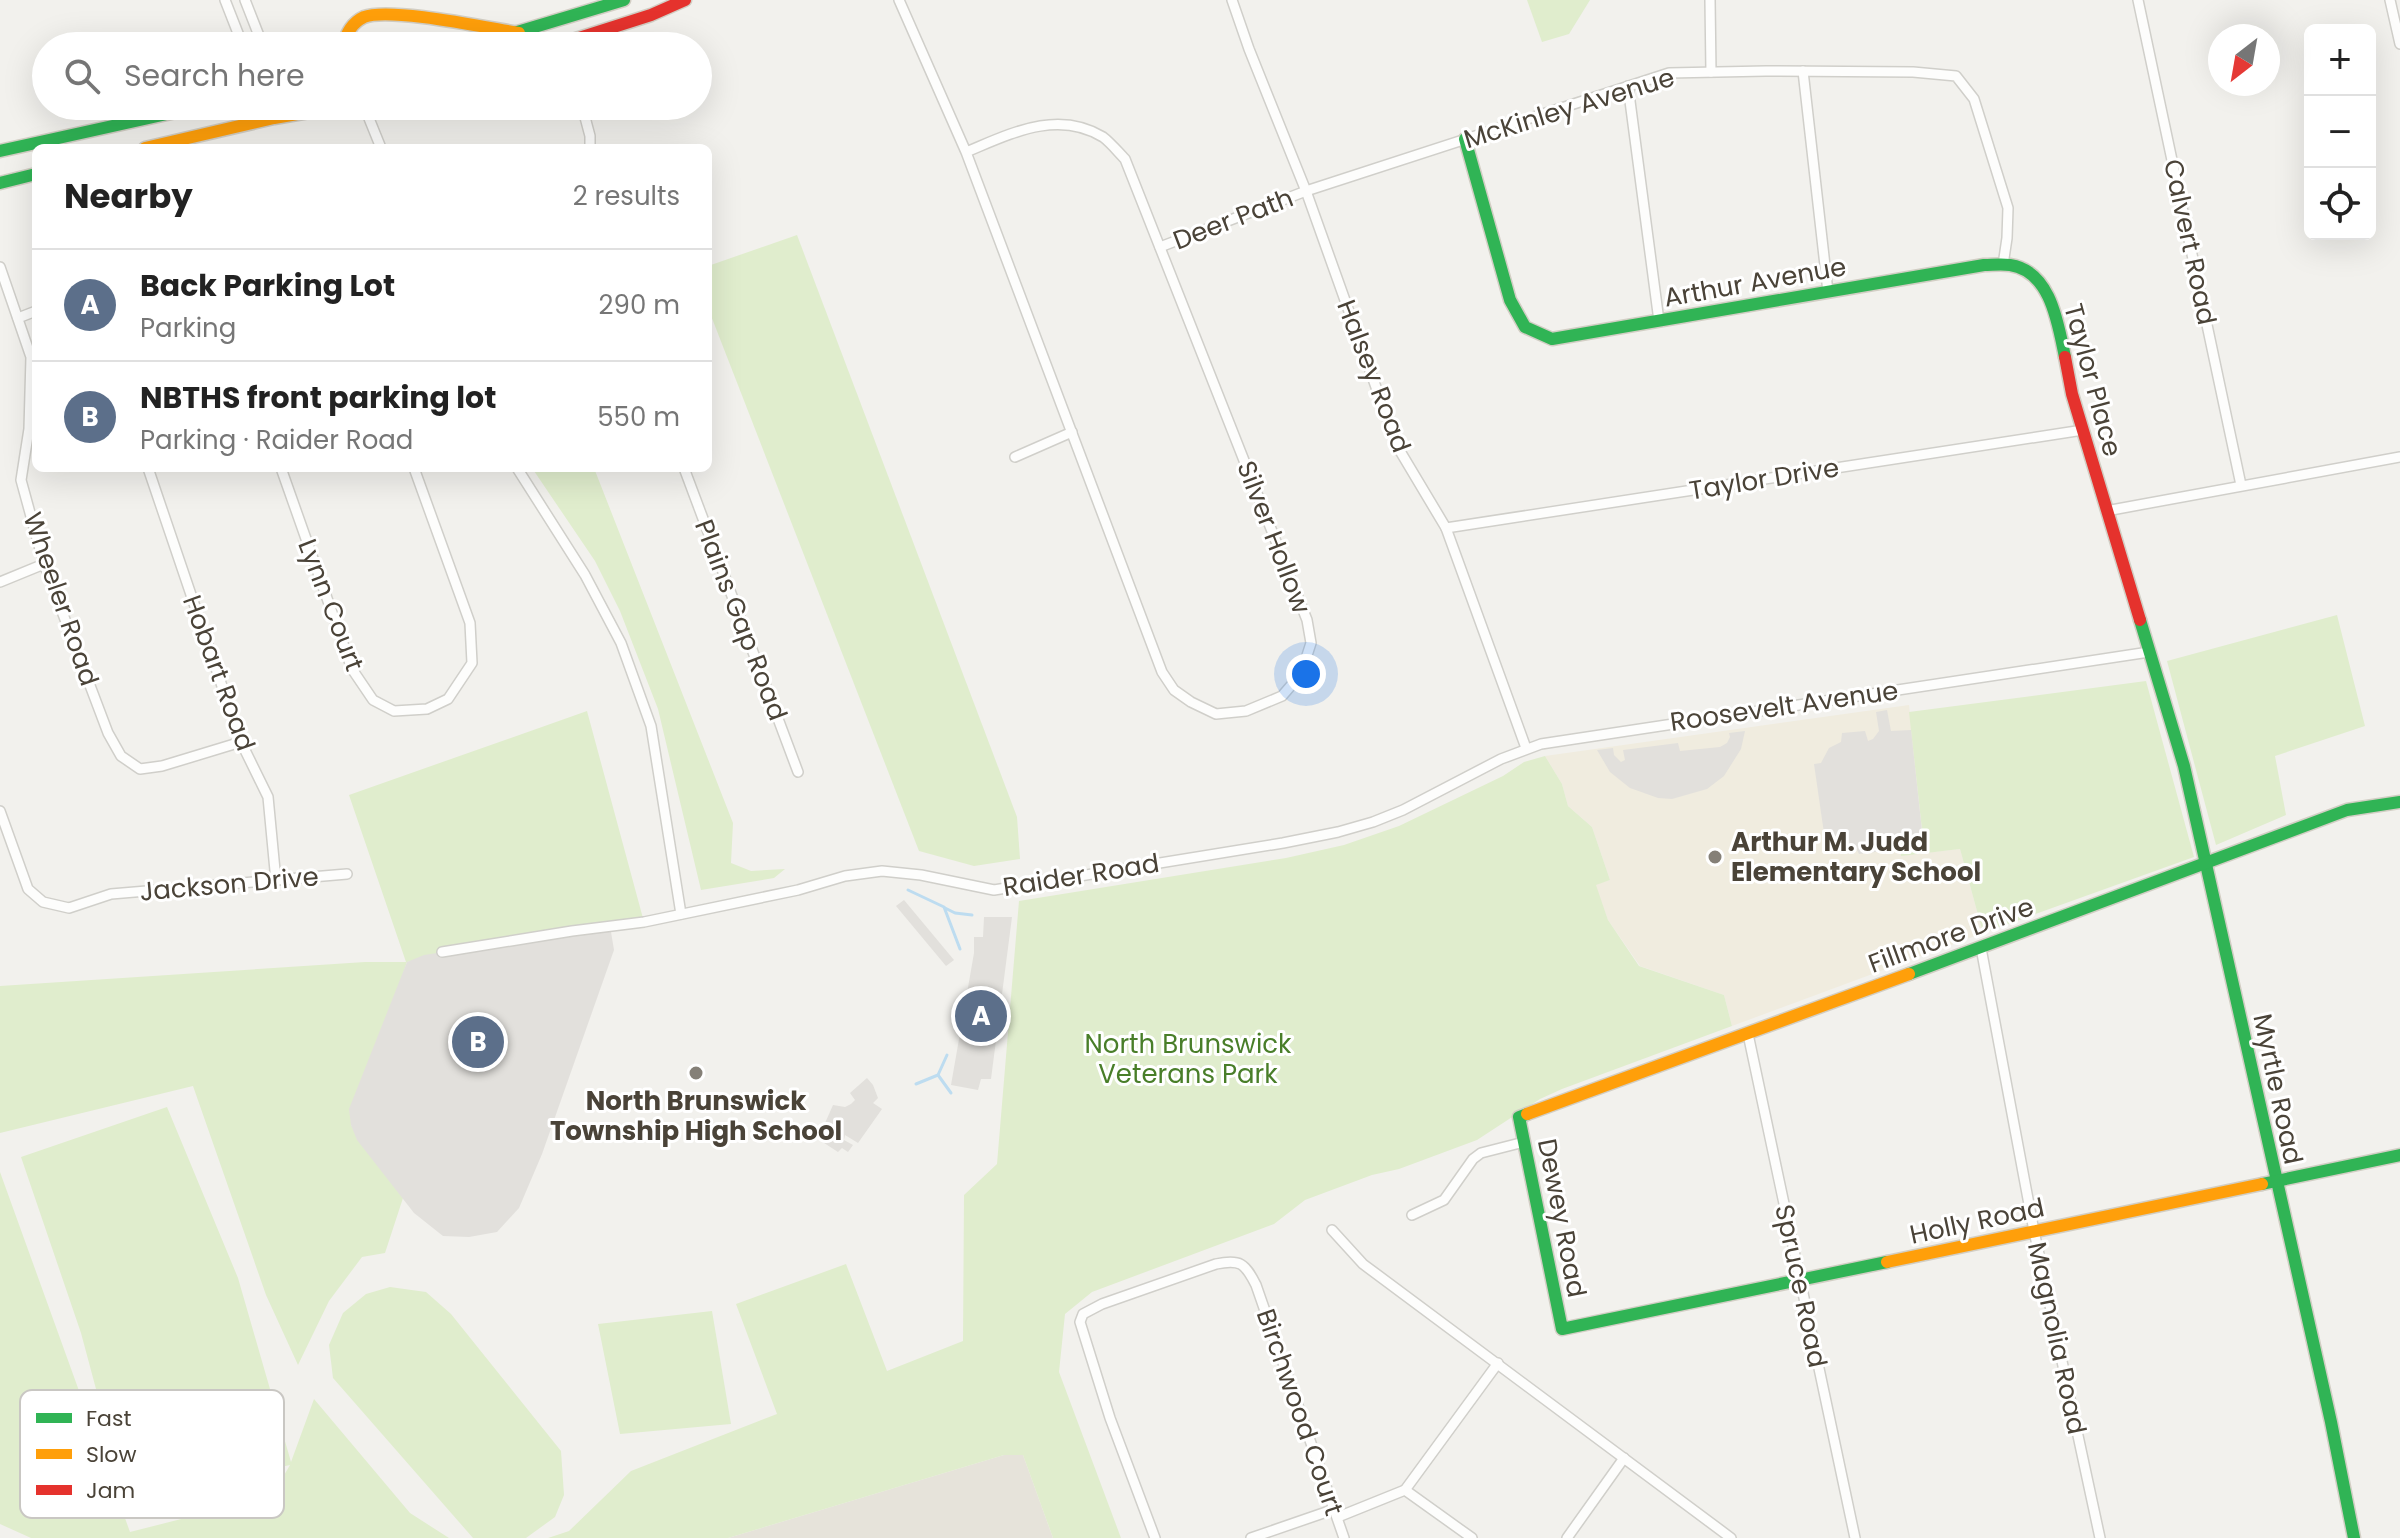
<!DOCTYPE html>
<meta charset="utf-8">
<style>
:root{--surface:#fff;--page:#f2f2f2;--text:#222;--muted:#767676;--line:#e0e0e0;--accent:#858077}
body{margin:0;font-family:Poppins,sans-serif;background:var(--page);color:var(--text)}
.controls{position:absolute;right:24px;top:24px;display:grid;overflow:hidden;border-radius:12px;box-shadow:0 8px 32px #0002}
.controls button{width:72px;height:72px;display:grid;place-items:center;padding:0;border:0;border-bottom:2px solid var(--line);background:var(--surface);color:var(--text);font:40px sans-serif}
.compass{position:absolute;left:2208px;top:24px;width:72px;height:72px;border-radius:50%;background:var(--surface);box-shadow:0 8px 32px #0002;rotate:211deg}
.you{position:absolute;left:1306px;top:674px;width:28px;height:28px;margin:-20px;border:6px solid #fff;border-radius:50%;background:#1a73e8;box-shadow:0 0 0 12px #1a73e833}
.badge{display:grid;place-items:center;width:52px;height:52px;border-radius:50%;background:var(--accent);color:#fff;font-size:26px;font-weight:700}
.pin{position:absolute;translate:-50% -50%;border:4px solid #fff;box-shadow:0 2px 8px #0006}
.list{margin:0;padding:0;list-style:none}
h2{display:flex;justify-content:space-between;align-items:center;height:104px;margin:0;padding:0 32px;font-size:34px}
h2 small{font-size:26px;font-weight:400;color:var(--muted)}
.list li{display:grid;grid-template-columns:52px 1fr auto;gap:24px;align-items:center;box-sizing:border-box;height:112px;padding:0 32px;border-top:2px solid var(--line)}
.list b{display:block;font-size:30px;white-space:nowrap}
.list p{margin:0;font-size:26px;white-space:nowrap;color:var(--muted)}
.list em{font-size:26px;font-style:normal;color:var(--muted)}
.icon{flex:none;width:44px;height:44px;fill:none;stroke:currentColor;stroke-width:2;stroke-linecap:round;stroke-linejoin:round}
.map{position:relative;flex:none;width:2400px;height:1538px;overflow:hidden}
.search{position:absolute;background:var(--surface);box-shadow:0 8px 32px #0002;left:32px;top:32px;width:680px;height:88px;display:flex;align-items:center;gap:20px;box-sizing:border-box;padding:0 28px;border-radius:44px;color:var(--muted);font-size:30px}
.panel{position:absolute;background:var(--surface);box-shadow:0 8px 32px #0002;left:32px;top:144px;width:680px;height:328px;border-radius:12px}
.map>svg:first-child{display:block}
.residential{fill:#e6e3da}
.education{fill:#f0ecdf}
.green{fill:#e0edcd}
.parking{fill:#e2e0dc}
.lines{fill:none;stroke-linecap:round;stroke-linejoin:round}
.stream{stroke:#bddcf0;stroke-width:3}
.street-casing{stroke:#d0cfca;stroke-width:12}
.fast-casing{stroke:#d2cec4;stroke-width:15}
.slow-casing{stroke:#d2cec4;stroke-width:15}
.jam-casing{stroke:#d2cec4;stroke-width:15}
.street{stroke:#fdfdfc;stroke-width:9}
.fast{stroke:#30b455;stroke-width:12}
.slow{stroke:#ff9f0a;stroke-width:12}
.jam{stroke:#e5322d;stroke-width:12}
.poi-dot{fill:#858077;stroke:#fff;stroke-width:3}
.labels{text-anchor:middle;stroke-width:6;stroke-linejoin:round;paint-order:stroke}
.street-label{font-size:26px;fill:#4a4338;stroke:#fff}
.poi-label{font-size:26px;font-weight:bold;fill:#4a4338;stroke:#fff;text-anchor:start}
.park-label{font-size:26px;fill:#497e29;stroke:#fff}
.key{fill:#fff;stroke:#c9c7c3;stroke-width:2}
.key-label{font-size:22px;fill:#4a4338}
</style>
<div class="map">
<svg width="2400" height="1538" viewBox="0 0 2400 1538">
<rect width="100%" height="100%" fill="#f2f1ed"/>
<path class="residential" d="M1004,1455H1023L1053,1538H728Z"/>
<path class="education" d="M1909,705L1924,853L1960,849L1983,933L1732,1026L1724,995L1640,966L1608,920L1595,884L1610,880L1592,827L1568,806L1562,784L1545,756Z"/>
<g class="green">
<path d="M1527,0H1590L1569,34L1542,42Z"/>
<path d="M797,235L1017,817L1020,859L974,866L919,851L708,308V266Z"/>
<path d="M532,468H594L733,823L731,863L751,871L785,869L774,878L701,890L658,709L620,611L595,561Z"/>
<path d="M2337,615L2365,726L2275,756L2286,815L2216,845L2167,661Z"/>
<path d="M2146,681L2194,857L1983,933L1960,849L1901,856V842L1923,839L1909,712Z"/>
<path d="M587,711L644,922L407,962L351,1125L403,1198L385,1253L362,1257L329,1301L298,1365L266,1295L193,1086L0,1133V986L365,962H406L349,795Z"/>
<path d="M1545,756L1562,784L1568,806L1592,827L1610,880L1596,885L1608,920L1639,966L1724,995L1732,1026L1562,1089L1540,1099L1477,1140L1399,1169L1372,1175L1305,1200L1274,1224L1092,1292L1065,1314L1059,1372L1121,1538H1053L1023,1455H1004L728,1538H548L569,1531L631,1471L777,1414L736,1304L846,1264L887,1371L963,1341L964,1195L997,1164L1019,901L1286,858L1344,845L1399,826L1503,776L1524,762Z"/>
<path d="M167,1107L238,1278L291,1462L314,1399L410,1513L449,1538H31L0,1524V1172L130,1532L272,1496L290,1465L126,1501L81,1333L21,1157Z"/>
<path d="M390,1287L426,1292L451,1314L561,1451L564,1495L555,1517L526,1538H473L333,1378L329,1345L343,1313L366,1294Z"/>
<path d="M712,1311L731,1424L620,1434L598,1324Z"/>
</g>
<g class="parking">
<path d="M1887,710L1891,731L1911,730L1923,840L1901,842V849L1859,854L1857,850L1827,854L1814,764L1821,763L1829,748L1841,742L1842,733L1865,731L1868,741L1873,739L1879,731L1876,712Z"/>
<path d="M1745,731L1741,749L1724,776L1707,789L1672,799L1658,798L1630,788L1610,772L1597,750L1613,748L1614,755L1621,762L1625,760L1623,750L1678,743L1680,751L1720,747L1727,743L1730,737L1729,733Z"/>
<path d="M904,900L954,960L946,966L896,906Z"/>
<path d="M984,917H1012L991,1079H981L978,1090L951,1085L974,953V937H983Z"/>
<path d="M610,926L614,950L542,1154L519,1208L497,1232L469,1237L443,1236L414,1213L357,1140L351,1125L349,1109L407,962L424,955Z"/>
<path d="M867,1078L873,1085L878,1098L873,1103L882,1109L858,1143L845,1135L844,1140L853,1145L848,1152L842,1148L838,1152L818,1139L833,1105L845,1107L851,1104L855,1100L850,1093Z"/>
</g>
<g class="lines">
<g class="stream">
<path d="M908,890L944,907L960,949"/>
<path d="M945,908L955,913L972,915"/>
<path d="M938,1075L951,1093"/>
<path d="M916,1084L938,1075L947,1055"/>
</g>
<g class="street-casing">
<g id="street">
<path d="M225,0L243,46"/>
<path d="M245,0L263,46"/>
<path d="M899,0L966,152L1162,672L1174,690L1191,702L1216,714L1246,711L1282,696L1301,674L1311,643L1307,620L1125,159C1118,152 1111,143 1103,137C1057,109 1010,134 966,152"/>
<path d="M1232,0L1249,49L1306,191L1397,446L1446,528L1526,748"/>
<path d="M1710,0L1711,72"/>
<path d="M2138,0L2241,485"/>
<path d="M2390,0L2400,44"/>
<path d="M1803,71L1828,292"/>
<path d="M1628,86L1659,321"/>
<path d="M364,106L381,148"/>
<path d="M582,106L590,136V148"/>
<path d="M1160,247L1306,191L1669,73L1766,71L1913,72L1956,76L1974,99L2008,208L2007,238L2003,265"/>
<path d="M0,267L31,357L29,429L21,480L44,564L108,733L121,756L140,769L162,766L241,742"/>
<path d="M18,318L36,311"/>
<path d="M1015,457L1072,432"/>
<path d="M148,468L241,742L268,797L276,881"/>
<path d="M281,468L352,669L373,700L394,711L427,709L448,699L472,663L470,623L414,468"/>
<path d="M517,468L585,575L621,643L651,726L681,914"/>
<path d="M684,468L798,772"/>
<path d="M2106,511L2400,457"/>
<path d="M1446,528L2083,430"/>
<path d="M0,582L44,564"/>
<path d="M0,811L28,889L43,902L69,908L111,894L347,874"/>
<path d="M1981,948L2034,1231L2100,1538"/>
<path d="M442,952L572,931L644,922L798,890L845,876L882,871L921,875L994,890L1283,843L1338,832L1373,822L1403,810L1501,759L1541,744L2149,652"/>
<path d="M1748,1034L1855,1538"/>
<path d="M1412,1215L1444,1200L1473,1159L1481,1153L1524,1142"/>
<path d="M1332,1230L1363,1264L1731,1538"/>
<path d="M1405,1490L1498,1363"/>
<path d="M1338,1517L1405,1490L1472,1538"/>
<path d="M1155,1538L1110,1418L1080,1322L1083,1314L1102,1304L1216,1264C1240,1259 1245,1263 1256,1285L1344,1538"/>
<path d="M1251,1538L1335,1509"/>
<path d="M1567,1538L1624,1458"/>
</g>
</g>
<g class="fast-casing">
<g id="fast">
<path d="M471,46L624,0"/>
<path d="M1465,139L1510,300L1525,327L1552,339L1984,265C1992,265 2001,264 2010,265C2051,271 2058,324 2065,357"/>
<path d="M0,151L203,106"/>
<path d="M0,183L36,174"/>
<path d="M2140,620L2184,766L2331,1422L2354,1538"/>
<path d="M1909,974L2347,810L2400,802"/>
<path d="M1527,1114L1519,1117L1562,1329L1887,1262"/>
<path d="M2262,1184L2400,1155"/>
</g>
</g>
<g class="slow-casing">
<g id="slow">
<path d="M342,46C347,34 351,23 364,17C390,7 488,28 519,33"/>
<path d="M145,148L274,118L344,106"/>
<path d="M1527,1114L1909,974"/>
<path d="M1887,1262L2262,1184"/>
</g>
</g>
<g class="jam-casing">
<g id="jam">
<path d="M554,46L651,15L685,0"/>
<path d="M2065,357L2072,394L2140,620"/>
</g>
</g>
<use href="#street" class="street"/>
<use href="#fast" class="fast"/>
<use href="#slow" class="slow"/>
<use href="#jam" class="jam"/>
</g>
<g class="poi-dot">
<circle cx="1715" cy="857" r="8"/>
<circle cx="696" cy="1073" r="8"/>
</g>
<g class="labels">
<g class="street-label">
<text transform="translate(1569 108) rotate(-17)" y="9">McKinley Avenue</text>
<text transform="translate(1233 219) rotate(-21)" y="9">Deer Path</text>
<text transform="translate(2190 242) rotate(78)" y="9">Calvert Road</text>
<text transform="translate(1755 282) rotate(-10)" y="9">Arthur Avenue</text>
<text transform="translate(1374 376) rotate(69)" y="9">Halsey Road</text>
<text transform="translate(2093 380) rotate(75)" y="9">Taylor Place</text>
<text transform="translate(1764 479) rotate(-9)" y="9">Taylor Drive</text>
<text transform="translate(1274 537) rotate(69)" y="9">Silver Hollow</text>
<text transform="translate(61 599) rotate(71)" y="9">Wheeler Road</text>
<text transform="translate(331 605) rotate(69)" y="9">Lynn Court</text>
<text transform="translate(741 620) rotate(69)" y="9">Plains Gap Road</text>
<text transform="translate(219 673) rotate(70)" y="9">Hobart Road</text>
<text transform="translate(1784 706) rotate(-8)" y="9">Roosevelt Avenue</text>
<text transform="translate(1081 875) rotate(-9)" y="9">Raider Road</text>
<text transform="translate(229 884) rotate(-5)" y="9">Jackson Drive</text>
<text transform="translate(1951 935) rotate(-20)" y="9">Fillmore Drive</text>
<text transform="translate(2278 1089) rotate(78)" y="9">Myrtle Road</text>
<text transform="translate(1562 1218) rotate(79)" y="9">Dewey Road</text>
<text transform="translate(1977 1221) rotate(-12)" y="9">Holly Road</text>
<text transform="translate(1801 1286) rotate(78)" y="9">Spruce Road</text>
<text transform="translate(2057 1338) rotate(78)" y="9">Magnolia Road</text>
<text transform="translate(1300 1412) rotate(71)" y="9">Birchwood Court</text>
</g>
<g class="poi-label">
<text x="1731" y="851">Arthur M. Judd<tspan x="1731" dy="30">Elementary School</tspan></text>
<text x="696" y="1110" text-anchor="middle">North Brunswick<tspan x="696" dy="30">Township High School</tspan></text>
</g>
<g class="park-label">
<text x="1188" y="1053">North Brunswick<tspan x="1188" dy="30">Veterans Park</tspan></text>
</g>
</g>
<rect x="20" y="1390" width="264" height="128" rx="12" class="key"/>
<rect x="36" y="1413" width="36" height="10" fill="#30b455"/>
<rect x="36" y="1449" width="36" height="10" fill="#ff9f0a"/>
<rect x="36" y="1485" width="36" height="10" fill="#e5322d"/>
<g class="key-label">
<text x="86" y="1426">Fast</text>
<text x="86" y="1462">Slow</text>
<text x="86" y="1498">Jam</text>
</g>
</svg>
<div class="controls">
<button>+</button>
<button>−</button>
<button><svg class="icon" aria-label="locate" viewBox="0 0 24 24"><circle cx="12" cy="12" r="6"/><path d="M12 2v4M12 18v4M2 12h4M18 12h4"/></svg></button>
</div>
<svg class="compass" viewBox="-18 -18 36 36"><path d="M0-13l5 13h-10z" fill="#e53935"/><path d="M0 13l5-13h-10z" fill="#767676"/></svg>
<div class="you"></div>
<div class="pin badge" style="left:981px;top:1016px;background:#5c6f8a">A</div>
<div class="pin badge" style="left:478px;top:1042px;background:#5c6f8a">B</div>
<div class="search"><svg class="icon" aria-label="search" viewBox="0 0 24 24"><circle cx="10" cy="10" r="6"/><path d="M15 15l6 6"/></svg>Search here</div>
<section class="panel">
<h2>Nearby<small>2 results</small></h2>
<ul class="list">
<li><span class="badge" style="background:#5c6f8a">A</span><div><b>Back Parking Lot</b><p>Parking</p></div><em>290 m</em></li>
<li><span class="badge" style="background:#5c6f8a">B</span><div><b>NBTHS front parking lot</b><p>Parking · Raider Road</p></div><em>550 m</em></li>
</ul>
</section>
</div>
